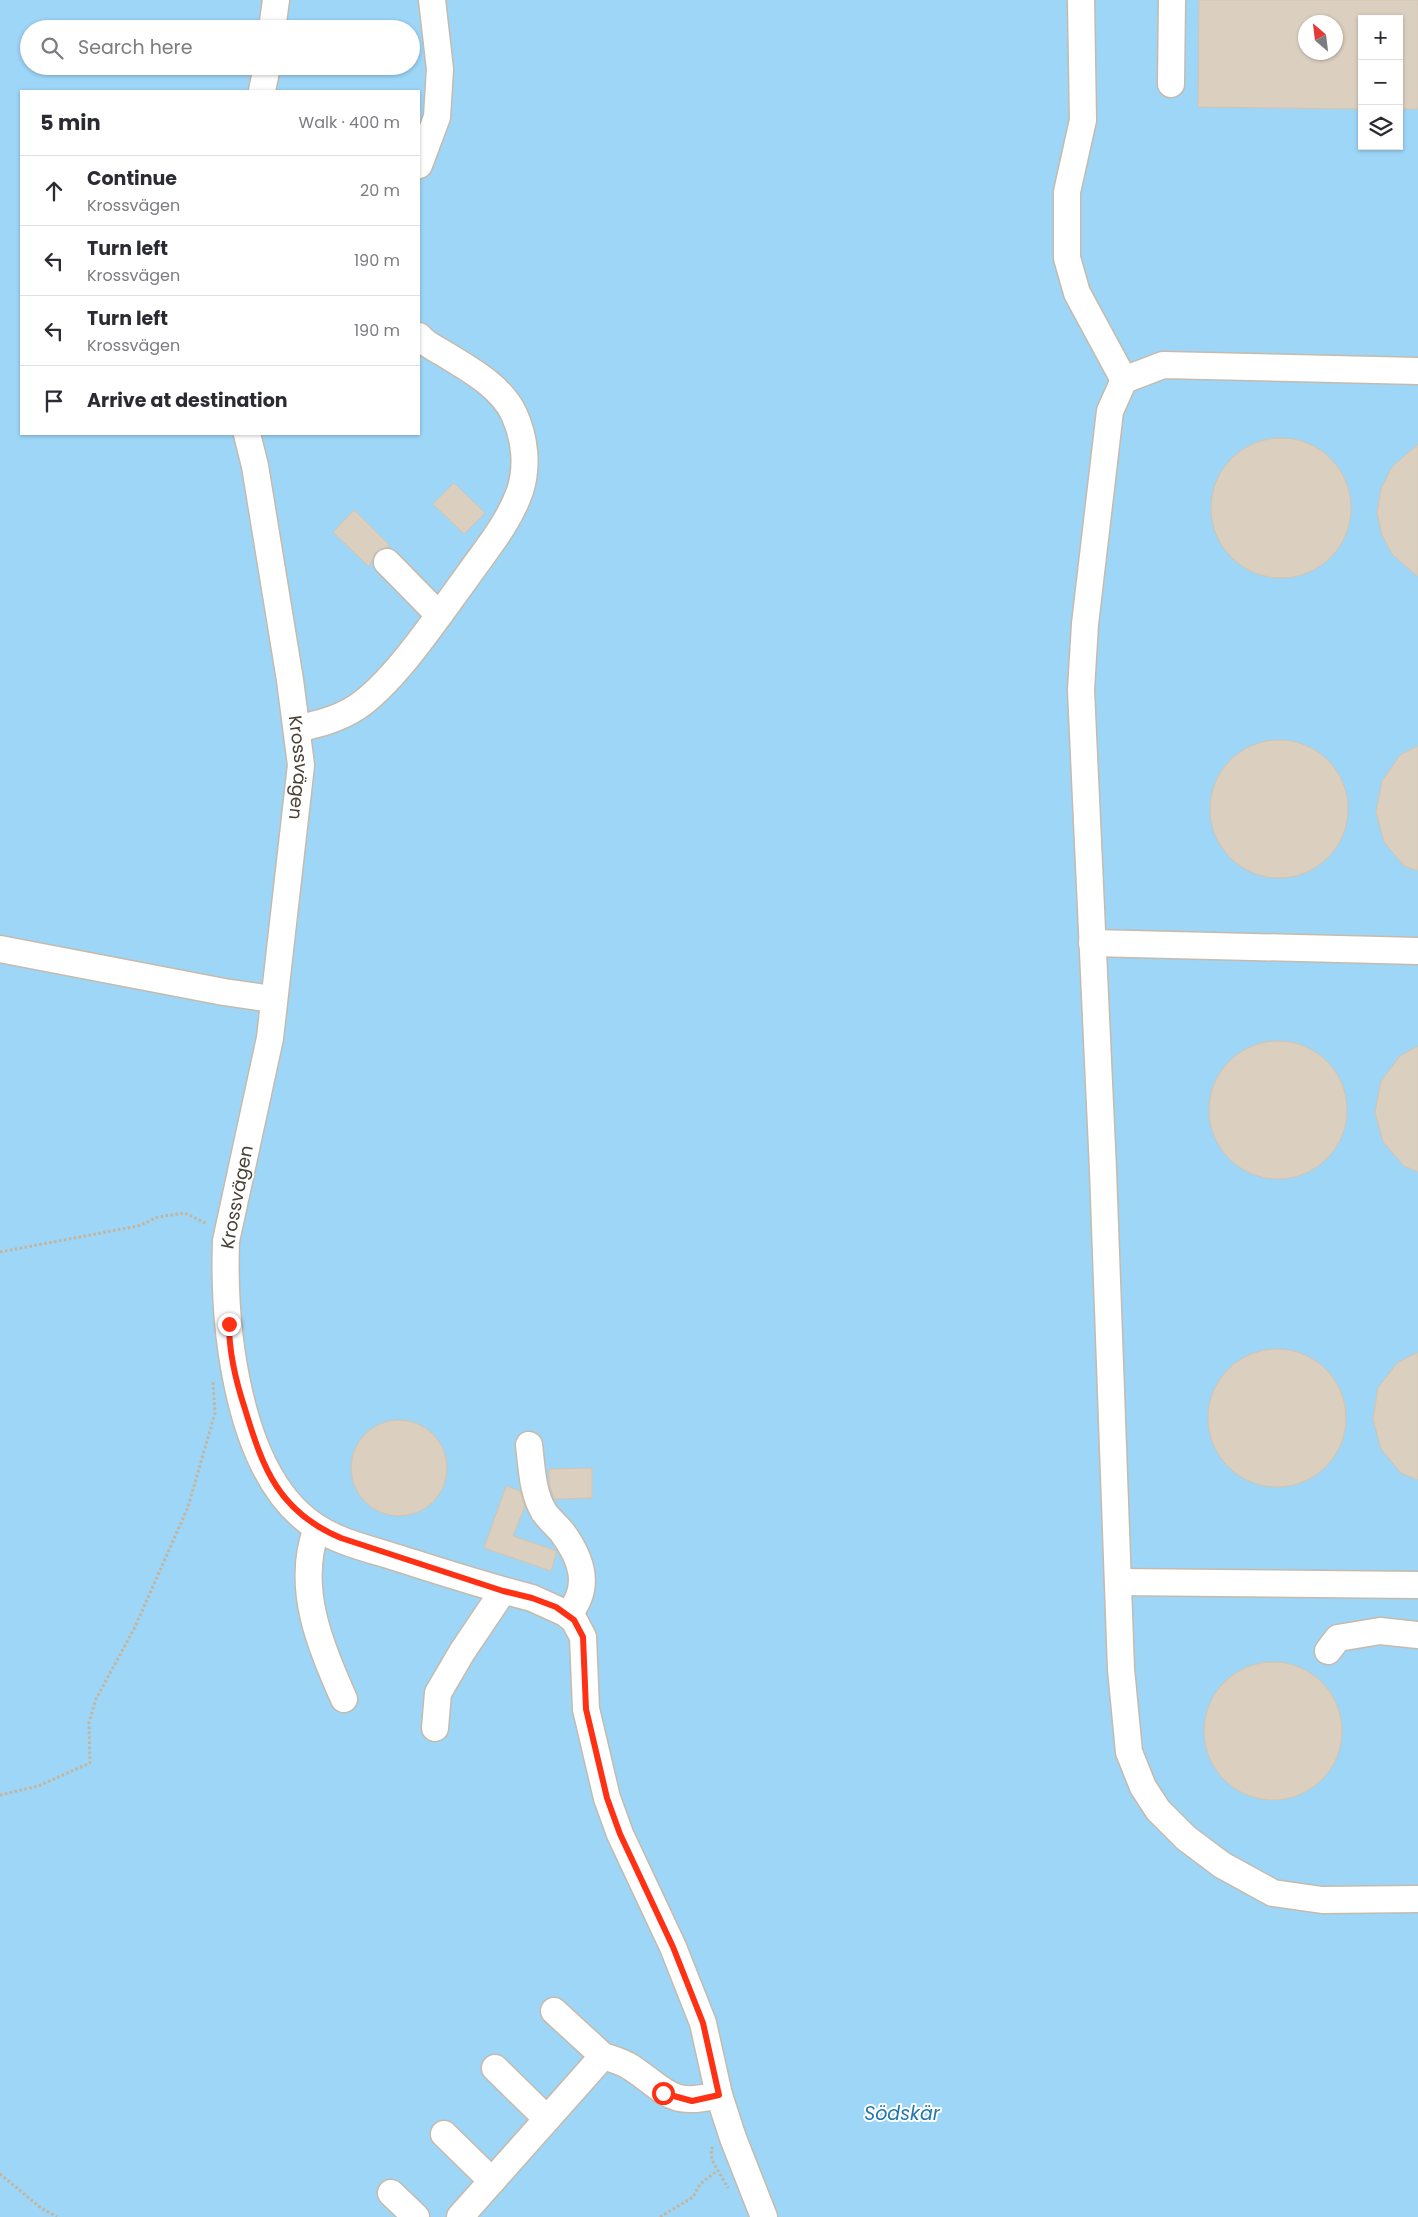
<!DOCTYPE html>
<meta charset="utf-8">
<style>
:root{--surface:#fff;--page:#f7f7f7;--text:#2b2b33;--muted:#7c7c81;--line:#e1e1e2}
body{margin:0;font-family:Poppins,sans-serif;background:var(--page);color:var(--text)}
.controls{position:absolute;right:15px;top:15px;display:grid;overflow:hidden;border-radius:0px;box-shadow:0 1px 4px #0004}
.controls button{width:45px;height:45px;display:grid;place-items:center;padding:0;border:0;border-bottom:1px solid var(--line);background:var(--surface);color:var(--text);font:25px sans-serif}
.compass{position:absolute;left:1298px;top:15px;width:45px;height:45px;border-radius:50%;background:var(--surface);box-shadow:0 1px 4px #0004;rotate:332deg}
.stop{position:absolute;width:15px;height:15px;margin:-11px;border:4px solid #ff3115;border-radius:50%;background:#fff}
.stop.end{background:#ff3115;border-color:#fff;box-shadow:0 1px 5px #0008}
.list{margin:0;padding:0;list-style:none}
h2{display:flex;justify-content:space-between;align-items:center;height:65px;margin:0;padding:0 20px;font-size:21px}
h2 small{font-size:16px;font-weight:400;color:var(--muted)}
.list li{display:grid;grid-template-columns:32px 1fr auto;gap:15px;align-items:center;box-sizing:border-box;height:70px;padding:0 20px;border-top:1px solid var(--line)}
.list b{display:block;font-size:19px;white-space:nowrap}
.list p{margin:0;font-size:16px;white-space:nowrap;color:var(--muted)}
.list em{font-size:16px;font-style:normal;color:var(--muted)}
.icon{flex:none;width:28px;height:28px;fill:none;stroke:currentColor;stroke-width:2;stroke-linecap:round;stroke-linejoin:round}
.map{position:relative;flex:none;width:1418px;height:2217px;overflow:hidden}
.search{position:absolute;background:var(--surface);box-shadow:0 1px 4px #0004;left:20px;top:20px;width:400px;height:55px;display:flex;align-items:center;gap:12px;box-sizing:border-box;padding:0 18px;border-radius:28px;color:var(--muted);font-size:19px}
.panel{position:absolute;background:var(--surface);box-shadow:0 1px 4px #0004;left:20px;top:90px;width:400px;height:345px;border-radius:0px}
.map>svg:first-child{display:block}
.water{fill:#9ed6f8;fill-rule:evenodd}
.building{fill:#dbcfbf;stroke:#d4c4ae;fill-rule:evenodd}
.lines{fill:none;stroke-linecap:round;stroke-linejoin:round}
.minor-casing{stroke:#c5bbac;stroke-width:29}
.path{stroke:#c5b499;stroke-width:3;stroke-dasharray:2.5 2.5;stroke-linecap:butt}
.minor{stroke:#fff;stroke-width:26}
.route{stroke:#ff3115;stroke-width:6}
.labels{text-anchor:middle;stroke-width:4;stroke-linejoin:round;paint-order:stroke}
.street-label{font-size:18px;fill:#4a4135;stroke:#fff}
.water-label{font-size:19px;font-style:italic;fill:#2178af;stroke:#fff}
</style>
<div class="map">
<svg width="1418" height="2217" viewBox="0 0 1418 2217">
<rect width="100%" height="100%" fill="#f5f1e7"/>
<path class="water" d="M0,0H1418V2217H0ZM1362,19H1399V146H1362ZM1306,22H1336V52H1306ZM29,29H411V66H29ZM21,91H419V434H21Z"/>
<g class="building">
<path d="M1199,0H1418V109H1399V19H1362V109L1198,107ZM1306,22H1336V52H1306Z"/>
<circle cx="1281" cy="508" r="70"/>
<path d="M1418,444V577L1392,554L1382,535L1377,513L1381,489L1392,467Z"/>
<path d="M454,483L485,513L464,534L433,504Z"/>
<path d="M354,510L390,546L376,552L369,567L333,532Z"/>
<circle cx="1279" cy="809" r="69"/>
<path d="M1418,746V871L1404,866L1384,842L1376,812L1382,781L1400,755Z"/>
<circle cx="1278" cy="1110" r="69"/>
<path d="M1418,1046V1172L1404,1166L1383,1142L1375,1112L1381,1081L1400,1056Z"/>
<circle cx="1277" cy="1418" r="69"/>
<path d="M1418,1352V1480L1401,1473L1381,1449L1373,1419L1378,1388L1397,1363Z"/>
<circle cx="399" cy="1468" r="48"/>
<path d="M592,1468V1498L554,1499L549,1483V1469Z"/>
<path d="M506,1486L520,1491L525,1506L513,1536L557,1551L551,1571L484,1548Z"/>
<circle cx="1273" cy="1731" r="69"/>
</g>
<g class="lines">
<g class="minor-casing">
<g id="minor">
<path d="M1081,0L1083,120L1067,192V258L1077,293L1124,380"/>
<path d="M272,29L276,0"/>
<path d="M1171,84L1172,0"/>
<path d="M262,91L267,66"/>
<path d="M419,165L437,117L440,69L432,0"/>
<path d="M1418,371L1163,365L1124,380L1110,411L1085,624L1081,690L1103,1170L1121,1669L1129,1752L1143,1787L1158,1810L1186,1838L1222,1865L1273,1893L1322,1900L1418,1899"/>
<path id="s1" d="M247,434L255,466L290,680L301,765L270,1038L226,1241C223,1327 237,1476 316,1527C340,1543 374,1550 401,1559C445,1573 488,1587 532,1598L565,1613L574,1620L583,1637L586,1709L607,1798L620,1834L673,1947L703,2023L719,2095L733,2138L764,2217"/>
<path d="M387,562L439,615"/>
<path d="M297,729C318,724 339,719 357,707C395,681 436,619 464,581C484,552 508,525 520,491C528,466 525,438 514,414C501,386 469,369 443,353C435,348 425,344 419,336"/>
<path d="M1092,943L1418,951"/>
<path d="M0,949L224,992L273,999"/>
<path d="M529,1445C532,1468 532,1492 544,1512C549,1519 556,1525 562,1532C582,1559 592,1587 568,1615"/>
<path d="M317,1528C295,1586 320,1646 344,1699"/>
<path d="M1118,1582L1418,1585"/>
<path d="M1328,1651L1338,1638L1380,1631L1418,1635"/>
<path d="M435,1728L438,1693L462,1652L503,1591"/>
<path d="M554,2011L603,2056"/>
<path d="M495,2068L547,2119"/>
<path d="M444,2134L492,2181"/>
<path d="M391,2193L416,2217"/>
<path d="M460,2217L603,2056C612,2059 624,2062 632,2068C668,2092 670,2107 719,2095"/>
</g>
</g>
<g class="path">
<path d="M0,1252L138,1226L158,1217L185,1213L207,1224"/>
<path d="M0,1795L38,1786L90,1763L89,1722L96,1699L135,1627L188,1507L215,1413L213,1382"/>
<path d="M713,2147L711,2149L712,2160L728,2188"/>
<path d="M0,2174L41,2208L57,2217"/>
<path d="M660,2217L693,2197L700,2184L717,2171"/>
</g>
<use href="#minor" class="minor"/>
</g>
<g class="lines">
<path class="route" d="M229,1324C229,1352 236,1382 245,1409C263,1469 279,1512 341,1538L503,1591L532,1598L556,1607L574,1620L583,1637L586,1709L607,1798L620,1834L673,1947L703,2023L719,2095L692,2101L663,2093"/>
</g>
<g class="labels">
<g class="street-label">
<text dy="6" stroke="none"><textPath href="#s1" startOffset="338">Krossvägen</textPath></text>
<text transform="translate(237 1197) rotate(-79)" y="6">Krossvägen</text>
</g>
<g class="water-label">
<text x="902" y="2120">Södskär</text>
</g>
</g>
</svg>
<div class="controls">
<button>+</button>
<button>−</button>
<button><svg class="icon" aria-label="layers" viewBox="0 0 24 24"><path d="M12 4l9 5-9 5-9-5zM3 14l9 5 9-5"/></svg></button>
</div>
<svg class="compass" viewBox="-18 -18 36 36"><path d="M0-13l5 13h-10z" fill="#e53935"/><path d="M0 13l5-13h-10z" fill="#7c7c81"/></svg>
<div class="stop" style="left:663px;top:2093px"></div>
<div class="stop end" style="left:229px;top:1324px"></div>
<div class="search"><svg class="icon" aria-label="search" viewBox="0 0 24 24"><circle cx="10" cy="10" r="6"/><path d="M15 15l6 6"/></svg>Search here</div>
<section class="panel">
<h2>5 min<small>Walk · 400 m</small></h2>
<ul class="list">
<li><svg class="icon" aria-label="ahead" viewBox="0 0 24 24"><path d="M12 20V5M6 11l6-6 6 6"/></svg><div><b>Continue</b><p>Krossvägen</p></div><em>20 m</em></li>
<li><svg class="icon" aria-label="left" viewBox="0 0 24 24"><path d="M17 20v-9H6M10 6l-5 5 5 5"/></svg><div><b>Turn left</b><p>Krossvägen</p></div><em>190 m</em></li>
<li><svg class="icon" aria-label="left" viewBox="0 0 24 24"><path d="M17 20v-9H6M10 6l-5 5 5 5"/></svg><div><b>Turn left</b><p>Krossvägen</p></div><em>190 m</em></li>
<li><svg class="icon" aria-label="arrive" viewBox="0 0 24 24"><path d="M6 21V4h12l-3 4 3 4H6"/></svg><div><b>Arrive at destination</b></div></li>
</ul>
</section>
</div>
